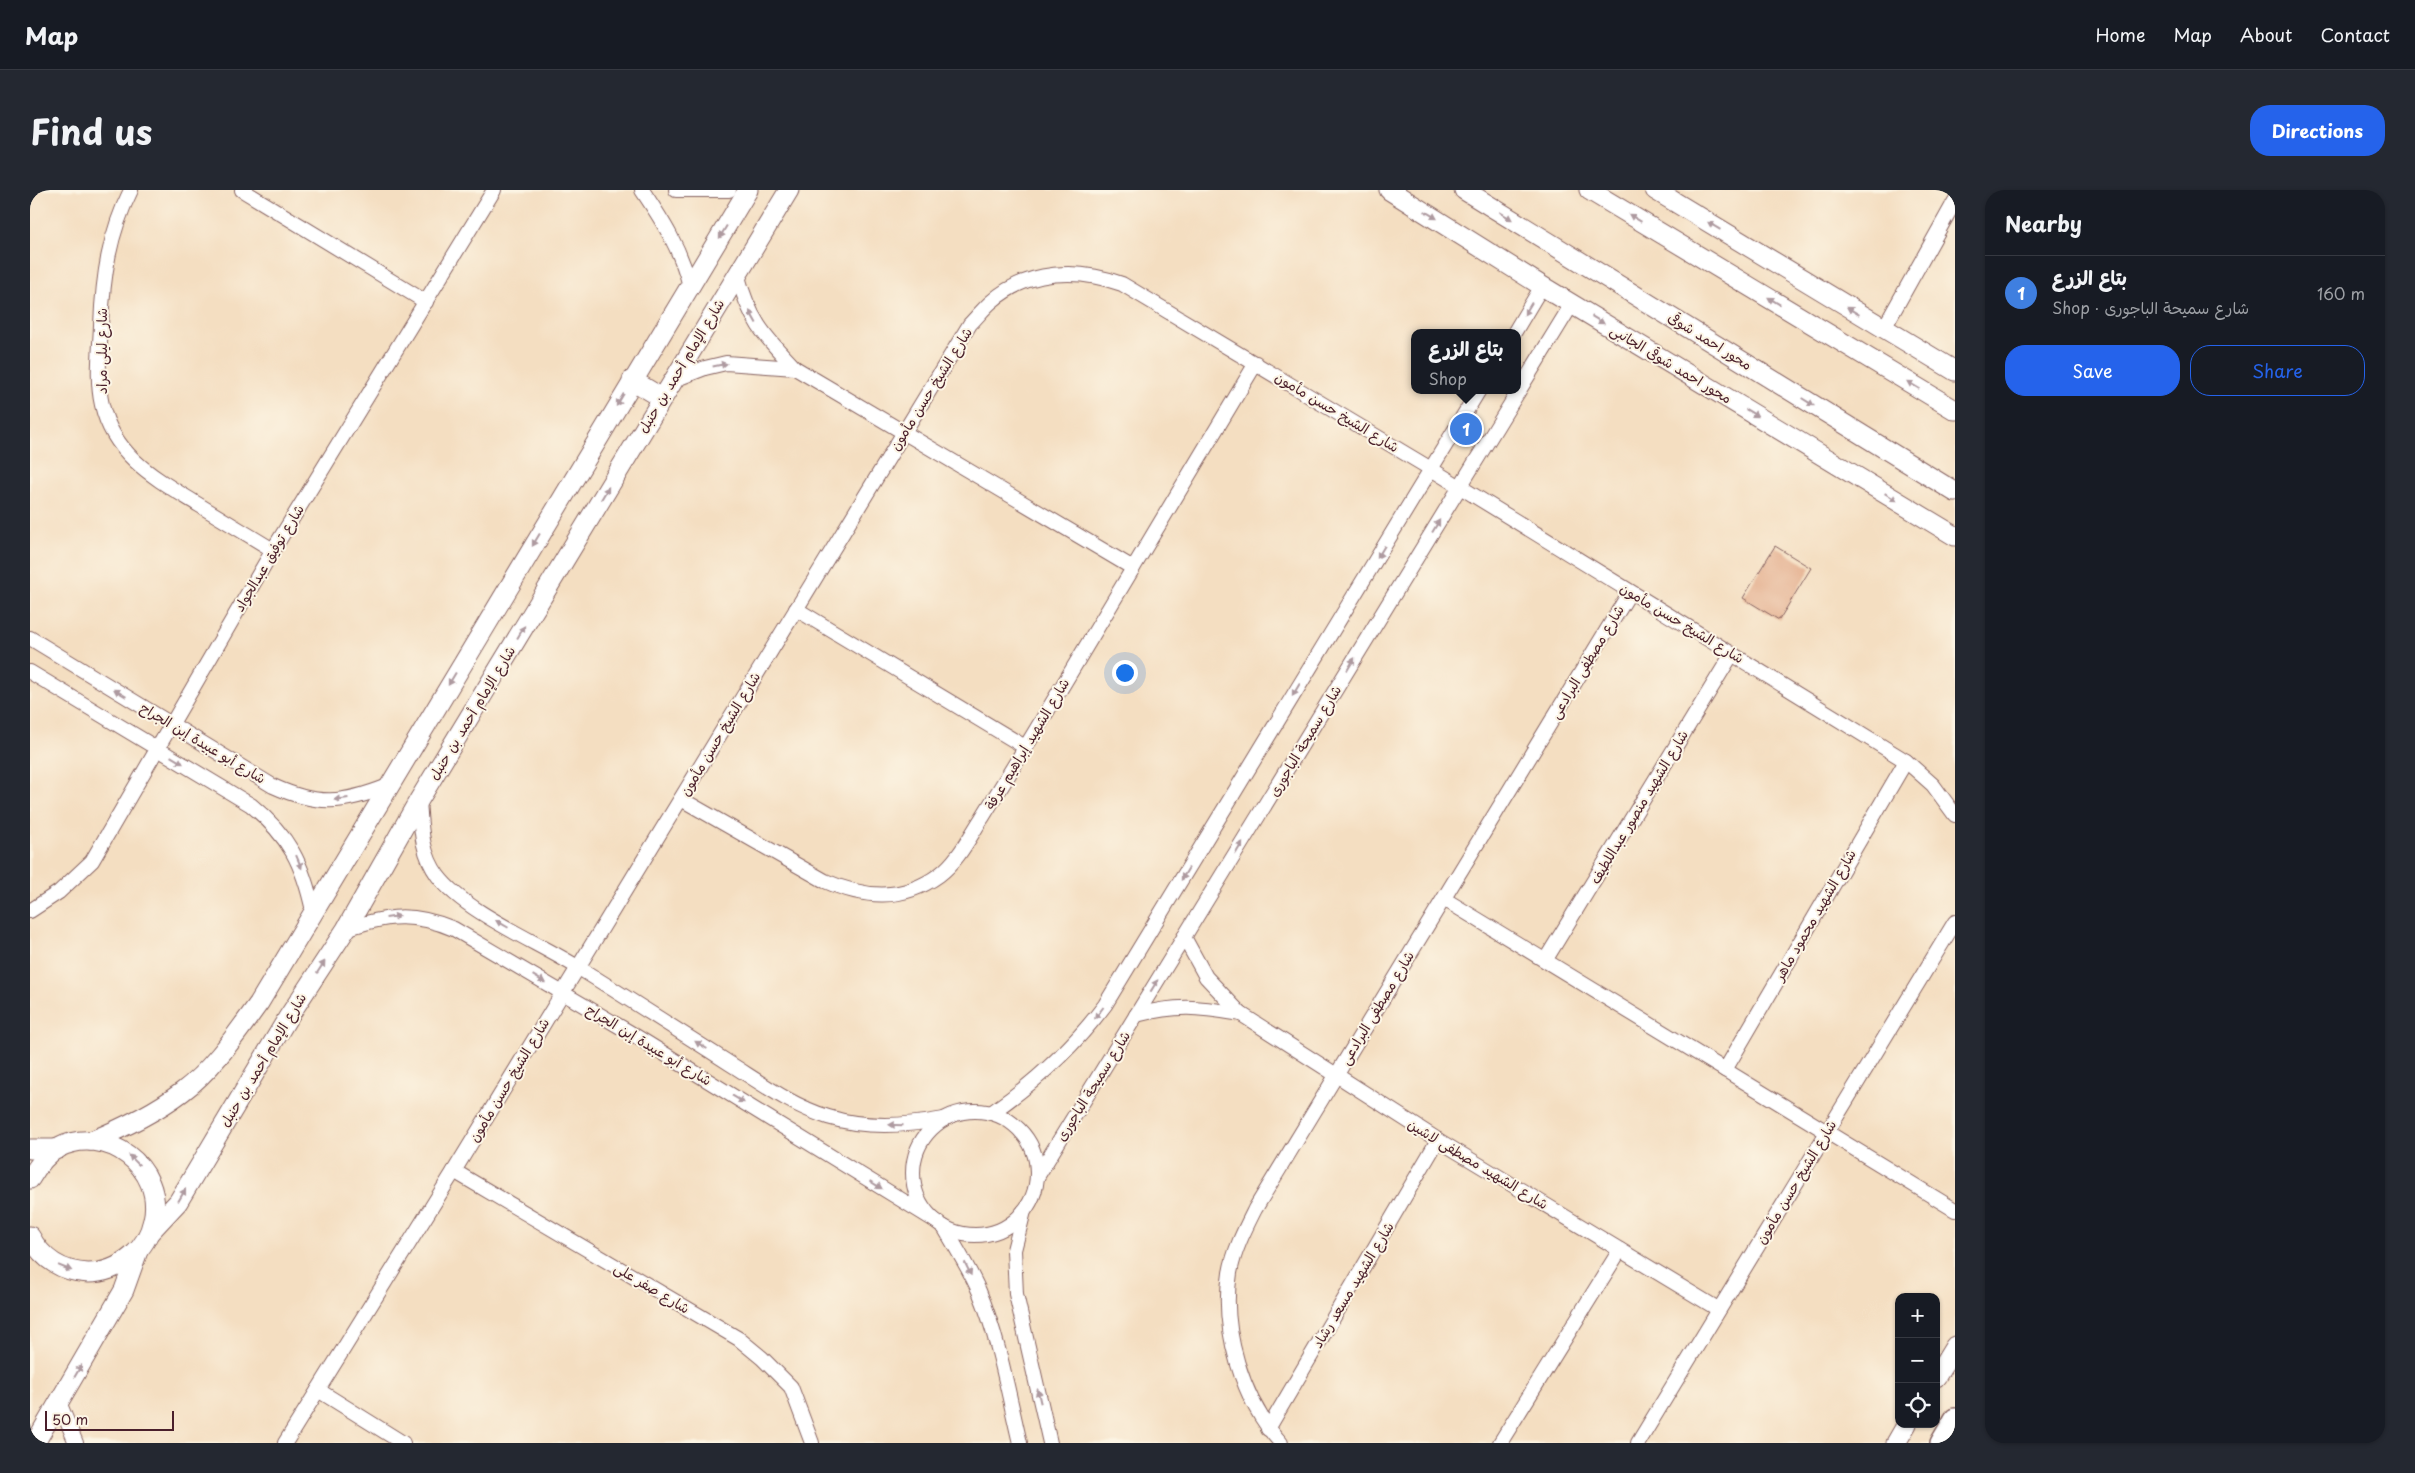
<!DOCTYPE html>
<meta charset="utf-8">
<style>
:root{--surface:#171b24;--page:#242831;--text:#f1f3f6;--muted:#9ea1a6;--line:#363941;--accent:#2563eb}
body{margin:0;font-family:"Playpen Sans","Playpen Sans Arabic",sans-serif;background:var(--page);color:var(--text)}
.controls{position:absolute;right:15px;bottom:15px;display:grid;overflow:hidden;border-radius:10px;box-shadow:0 1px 4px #0004}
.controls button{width:45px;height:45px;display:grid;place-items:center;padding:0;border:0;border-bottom:1px solid var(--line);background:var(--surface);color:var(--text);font:25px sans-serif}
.scale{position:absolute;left:15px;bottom:12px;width:129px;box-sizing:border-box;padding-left:5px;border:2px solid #4a1f2b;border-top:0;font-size:14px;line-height:18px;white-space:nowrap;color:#4a1f2b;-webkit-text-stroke:4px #fcf5e5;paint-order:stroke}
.you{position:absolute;left:1094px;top:482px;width:18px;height:18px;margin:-12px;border:4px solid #fff;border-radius:50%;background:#1a73e8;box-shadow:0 0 0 8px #1a73e833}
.badge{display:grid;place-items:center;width:32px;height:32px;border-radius:50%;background:var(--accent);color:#fff;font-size:16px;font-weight:700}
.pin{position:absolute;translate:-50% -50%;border:2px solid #fff;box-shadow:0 1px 5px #0006}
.popup{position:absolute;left:1381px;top:139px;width:110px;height:65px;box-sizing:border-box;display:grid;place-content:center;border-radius:10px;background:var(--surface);filter:drop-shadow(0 1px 4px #0005);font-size:16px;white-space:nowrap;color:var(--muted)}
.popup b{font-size:19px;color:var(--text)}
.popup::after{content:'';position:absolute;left:50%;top:100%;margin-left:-10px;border:10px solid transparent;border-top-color:var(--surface)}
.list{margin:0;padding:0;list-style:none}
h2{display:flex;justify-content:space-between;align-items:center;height:65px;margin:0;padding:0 20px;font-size:21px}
h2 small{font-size:16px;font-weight:400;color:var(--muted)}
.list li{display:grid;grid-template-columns:32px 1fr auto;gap:15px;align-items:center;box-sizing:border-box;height:75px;padding:0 20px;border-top:1px solid var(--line)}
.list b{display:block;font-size:19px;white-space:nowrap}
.list p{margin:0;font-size:16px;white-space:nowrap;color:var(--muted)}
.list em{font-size:16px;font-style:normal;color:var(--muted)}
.actions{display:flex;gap:10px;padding:15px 20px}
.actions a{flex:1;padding:11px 0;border:1px solid var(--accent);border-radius:20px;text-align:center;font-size:18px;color:var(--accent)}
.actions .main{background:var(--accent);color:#fff}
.icon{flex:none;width:28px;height:28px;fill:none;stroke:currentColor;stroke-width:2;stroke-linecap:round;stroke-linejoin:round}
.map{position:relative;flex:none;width:1925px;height:1253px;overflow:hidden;border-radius:20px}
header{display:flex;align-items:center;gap:30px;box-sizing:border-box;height:70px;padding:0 25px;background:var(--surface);border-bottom:1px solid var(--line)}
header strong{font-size:24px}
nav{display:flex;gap:28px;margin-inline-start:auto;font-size:18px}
.intro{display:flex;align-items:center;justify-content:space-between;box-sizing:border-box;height:120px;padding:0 30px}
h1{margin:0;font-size:35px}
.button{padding:12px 22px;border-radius:20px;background:var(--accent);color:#fff;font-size:18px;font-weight:700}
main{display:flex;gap:30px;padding:0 30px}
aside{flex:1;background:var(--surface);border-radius:20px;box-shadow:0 1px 4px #0004}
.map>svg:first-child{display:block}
.building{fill:#e3ac8a}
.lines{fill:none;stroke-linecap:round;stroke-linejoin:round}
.street-casing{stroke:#866260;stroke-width:16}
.secondary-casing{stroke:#866260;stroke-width:21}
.primary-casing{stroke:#866260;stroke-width:24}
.street{stroke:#fff;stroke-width:14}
.secondary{stroke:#fff;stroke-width:19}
.primary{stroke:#fff;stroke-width:21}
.oneway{fill:#ae9aa0}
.labels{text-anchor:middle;stroke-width:4;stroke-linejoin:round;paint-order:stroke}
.street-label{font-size:14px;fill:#4a1f2b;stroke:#fcf5e5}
</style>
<header>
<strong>Map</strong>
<nav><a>Home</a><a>Map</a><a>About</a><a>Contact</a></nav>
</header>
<div class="intro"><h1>Find us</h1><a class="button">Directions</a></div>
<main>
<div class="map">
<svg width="1925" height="1253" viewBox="0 0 1925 1253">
<rect width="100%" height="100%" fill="#fcf5e5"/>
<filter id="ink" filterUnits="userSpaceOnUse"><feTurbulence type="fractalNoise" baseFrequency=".02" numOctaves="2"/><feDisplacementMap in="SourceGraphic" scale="10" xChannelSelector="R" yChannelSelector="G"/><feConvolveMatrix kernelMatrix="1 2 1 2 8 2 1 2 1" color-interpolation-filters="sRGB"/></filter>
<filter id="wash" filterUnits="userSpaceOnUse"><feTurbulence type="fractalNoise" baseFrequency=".0096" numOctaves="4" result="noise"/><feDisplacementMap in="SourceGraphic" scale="20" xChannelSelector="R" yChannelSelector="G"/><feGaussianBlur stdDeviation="1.12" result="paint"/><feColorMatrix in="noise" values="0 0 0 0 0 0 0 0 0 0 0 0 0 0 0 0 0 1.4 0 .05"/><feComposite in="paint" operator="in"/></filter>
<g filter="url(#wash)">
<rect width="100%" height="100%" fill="#f4dec1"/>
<g id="blocks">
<path class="building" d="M1745,356L1781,378L1749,430L1713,408Z"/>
</g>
</g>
<g filter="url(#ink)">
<use href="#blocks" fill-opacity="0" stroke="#866260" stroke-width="1"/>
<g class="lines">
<g class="street-casing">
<g id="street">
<path d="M101,0C79,44 73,86 71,135C70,161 66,189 72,215C84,267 127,289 169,315C194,330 218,345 243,360"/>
<path d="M212,0L396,112"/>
<path d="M612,0C634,33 650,58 660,96"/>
<path d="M646,0H699"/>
<path d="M707,83C719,129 733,145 765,178L1103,378"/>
<path d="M1853,140L1925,11"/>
<path d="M1484,143L1512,96"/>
<path d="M644,190L675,178L696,173L765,178"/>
<path d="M766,419L995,557"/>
<path d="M0,448L243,596C287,616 313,614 358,596"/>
<path d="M0,482L221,615C259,646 273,674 283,721"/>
<path d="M651,609L795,691C834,708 872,712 909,685C928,671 939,648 952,628C969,600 986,573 1003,545C1077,421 1152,297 1226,173"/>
<path d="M389,610C391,637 391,663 408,686C436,723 508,752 549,778C599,809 649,841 699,873C731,893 762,916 798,927C836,939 876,936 914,929"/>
<path d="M1414,709L1925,1020"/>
<path d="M0,721L29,702L62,671L243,360L464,0"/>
<path d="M316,739C357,725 383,722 424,739L599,842L909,1033"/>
<path d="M1154,747L1176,787L1211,824L1408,950L1688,1119"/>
<path d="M1516,769L1702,464"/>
<path d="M1106,825C1150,814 1167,817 1211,824"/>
<path d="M1695,880L1876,571"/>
<circle cx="945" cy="983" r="62"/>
<path d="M961,923C1006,892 1042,859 1075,815L1449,200"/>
<path d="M424,981L709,1149L732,1168L761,1197L782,1253"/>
<path d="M1007,987L1542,114"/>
<path d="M994,1021L984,1060L986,1104L1020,1253"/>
<path d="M914,1037C926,1058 939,1078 949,1101C969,1149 978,1203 990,1253"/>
<path d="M288,1200L373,1253"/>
<path d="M29,1212L46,1253"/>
<path d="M1238,1239L1408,950"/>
<path d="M255,1253L424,981L940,134C947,127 954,118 961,112C998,79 1049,78 1092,94L1401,279L1876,571L1903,595L1925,625"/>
<path d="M1251,1253C1212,1210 1191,1139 1200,1083C1204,1060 1215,1039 1225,1019L1600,402"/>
<path d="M1470,1253L1590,1060"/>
<path d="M1608,1253L1925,732"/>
</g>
</g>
<g class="secondary-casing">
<g id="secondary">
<path d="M1359,0L1512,96L1925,346"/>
<path d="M1434,0L1925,302"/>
<path d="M1559,0L1925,220"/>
<path d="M1625,0L1925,181"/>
<path d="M602,190L632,208"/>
<path d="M61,951C93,938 124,923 152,902C183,879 207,843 229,813L718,0"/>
<path d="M0,959H28"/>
<path d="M0,989C7,977 15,965 28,958C76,933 135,978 123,1030C120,1044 113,1057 102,1066C89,1077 75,1083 58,1083C32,1082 12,1069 0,1046"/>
<path d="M120,1042L148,1012L257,829L316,739L389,610L759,0"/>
<path d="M1906,1187L1925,1156"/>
<path d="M5,1253L94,1100L108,1061"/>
<path d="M1866,1253L1877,1234"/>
</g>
</g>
<g class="primary-casing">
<path id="primary" d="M1911,1253L1925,1229"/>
</g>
<use href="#street" class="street"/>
<use href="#secondary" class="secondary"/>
<use href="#primary" class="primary"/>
</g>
<defs><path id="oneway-solid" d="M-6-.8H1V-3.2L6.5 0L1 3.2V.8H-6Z" transform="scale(1.25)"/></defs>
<g class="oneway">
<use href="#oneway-solid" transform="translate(1401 25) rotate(31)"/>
<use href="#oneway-solid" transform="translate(1476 26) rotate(32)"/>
<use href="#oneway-solid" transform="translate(1605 28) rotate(-149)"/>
<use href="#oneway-solid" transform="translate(1684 36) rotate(-149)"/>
<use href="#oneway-solid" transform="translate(693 42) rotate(121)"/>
<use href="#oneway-solid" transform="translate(1744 111) rotate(-149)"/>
<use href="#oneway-solid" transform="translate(1498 119) rotate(121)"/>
<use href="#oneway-solid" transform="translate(1823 121) rotate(-149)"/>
<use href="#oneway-solid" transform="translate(723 127) rotate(-119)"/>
<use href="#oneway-solid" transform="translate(1568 130) rotate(31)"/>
<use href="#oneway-solid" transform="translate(690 175) rotate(-11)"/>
<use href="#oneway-solid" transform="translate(1883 195) rotate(-149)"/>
<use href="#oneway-solid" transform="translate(590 210) rotate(121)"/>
<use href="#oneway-solid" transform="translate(1778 212) rotate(32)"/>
<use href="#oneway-solid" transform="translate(1722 223) rotate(31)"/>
<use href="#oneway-solid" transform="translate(575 303) rotate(-59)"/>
<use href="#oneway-solid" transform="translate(1861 307) rotate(31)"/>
<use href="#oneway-solid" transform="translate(1406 336) rotate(-59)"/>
<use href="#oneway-solid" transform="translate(506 350) rotate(121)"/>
<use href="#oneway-solid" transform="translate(1351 362) rotate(121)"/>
<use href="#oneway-solid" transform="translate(491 442) rotate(-59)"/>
<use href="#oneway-solid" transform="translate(1321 474) rotate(-59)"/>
<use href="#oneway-solid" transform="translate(422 489) rotate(121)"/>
<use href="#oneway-solid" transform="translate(1266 500) rotate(121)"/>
<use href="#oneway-solid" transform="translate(90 503) rotate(-149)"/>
<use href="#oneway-solid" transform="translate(147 570) rotate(31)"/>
<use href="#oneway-solid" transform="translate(311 609) rotate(173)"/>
<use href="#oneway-solid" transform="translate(1209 658) rotate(-59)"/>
<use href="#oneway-solid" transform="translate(269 672) rotate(67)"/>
<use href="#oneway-solid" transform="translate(1155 684) rotate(121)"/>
<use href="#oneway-solid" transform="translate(363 727) rotate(-8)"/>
<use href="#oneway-solid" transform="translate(472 734) rotate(-150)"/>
<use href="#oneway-solid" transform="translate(291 777) rotate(-57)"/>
<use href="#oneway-solid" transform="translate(509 789) rotate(31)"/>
<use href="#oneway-solid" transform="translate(1124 796) rotate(-58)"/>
<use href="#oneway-solid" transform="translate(1069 823) rotate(127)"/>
<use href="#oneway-solid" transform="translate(671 855) rotate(-148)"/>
<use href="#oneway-solid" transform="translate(708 909) rotate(31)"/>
<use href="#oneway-solid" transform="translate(866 935) rotate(-178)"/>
<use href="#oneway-solid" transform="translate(104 970) rotate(-135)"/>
<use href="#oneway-solid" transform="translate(846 995) rotate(32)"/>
<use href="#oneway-solid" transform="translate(152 1005) rotate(-60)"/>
<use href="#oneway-solid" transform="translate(35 1078) rotate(22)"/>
<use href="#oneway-solid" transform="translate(938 1079) rotate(64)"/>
<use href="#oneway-solid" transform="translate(48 1181) rotate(-60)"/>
<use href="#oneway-solid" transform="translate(1009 1206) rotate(-103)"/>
</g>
</g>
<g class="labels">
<g class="street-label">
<text transform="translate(1680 151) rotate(32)" y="5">محور احمد شوقى</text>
<text transform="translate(72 161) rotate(-90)" y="5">شارع ليلى مراد</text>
<text transform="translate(1641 174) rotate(31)" y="5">محور احمد شوقى الجانبى</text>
<text transform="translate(651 176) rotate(-59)" y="5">شارع الإمام أحمد بن حنبل</text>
<text transform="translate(901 199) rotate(-58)" y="5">شارع الشيخ حسن مأمون</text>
<text transform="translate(1307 222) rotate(31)" y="5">شارع الشيخ حسن مأمون</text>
<text transform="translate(239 368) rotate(-59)" y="5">شارع توفيق عبدالجواد</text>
<text transform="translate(1652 433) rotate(31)" y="5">شارع الشيخ حسن مأمون</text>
<text transform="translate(1557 472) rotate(-59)" y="5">شارع مصطفى البرادعى</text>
<text transform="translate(442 523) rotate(-59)" y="5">شارع الإمام أحمد بن حنبل</text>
<text transform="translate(690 544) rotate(-59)" y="5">شارع الشيخ حسن مأمون</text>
<text transform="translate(1275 551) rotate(-59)" y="5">شارع سميحة الباجورى</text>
<text transform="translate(173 553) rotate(31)" y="5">شارع أبو عبيدة إبن الجراح</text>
<text transform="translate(997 554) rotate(-59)" y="5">شارع الشهيد إبراهيم عرفة</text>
<text transform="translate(1609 617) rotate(-59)" y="5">شارع الشهيد منصور عبداللطيف</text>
<text transform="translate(1785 725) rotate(-60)" y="5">شارع الشهيد محمود ماهر</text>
<text transform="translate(1347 818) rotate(-59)" y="5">شارع مصطفى البرادعى</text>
<text transform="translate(619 855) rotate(31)" y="5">شارع أبو عبيدة إبن الجراح</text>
<text transform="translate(233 870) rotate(-59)" y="5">شارع الإمام أحمد بن حنبل</text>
<text transform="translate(479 890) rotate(-59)" y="5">شارع الشيخ حسن مأمون</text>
<text transform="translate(1063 896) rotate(-58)" y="5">شارع سميحة الباجورى</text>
<text transform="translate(1448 974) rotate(31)" y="5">شارع الشهيد مصطفى لاشين</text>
<text transform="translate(1766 992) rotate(-59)" y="5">شارع الشيخ حسن مأمون</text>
<text transform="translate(1323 1095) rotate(-59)" y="5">شارع الشهيد مسعد رشاد</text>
<text transform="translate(622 1098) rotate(31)" y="5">شارع صفر على</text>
</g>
</g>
</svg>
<div class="controls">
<button>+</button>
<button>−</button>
<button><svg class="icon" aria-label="locate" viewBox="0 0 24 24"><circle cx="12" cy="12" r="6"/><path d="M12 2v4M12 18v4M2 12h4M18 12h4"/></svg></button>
</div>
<div class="scale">50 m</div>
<div class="you"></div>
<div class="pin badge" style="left:1436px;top:239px;background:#3f7fe0">1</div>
<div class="popup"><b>بتاع الزرع</b>Shop</div>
</div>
<aside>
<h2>Nearby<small></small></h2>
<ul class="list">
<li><span class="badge" style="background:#3f7fe0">1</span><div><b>بتاع الزرع</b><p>Shop · شارع سميحة الباجورى</p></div><em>160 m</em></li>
</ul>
<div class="actions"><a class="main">Save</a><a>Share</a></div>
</aside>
</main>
